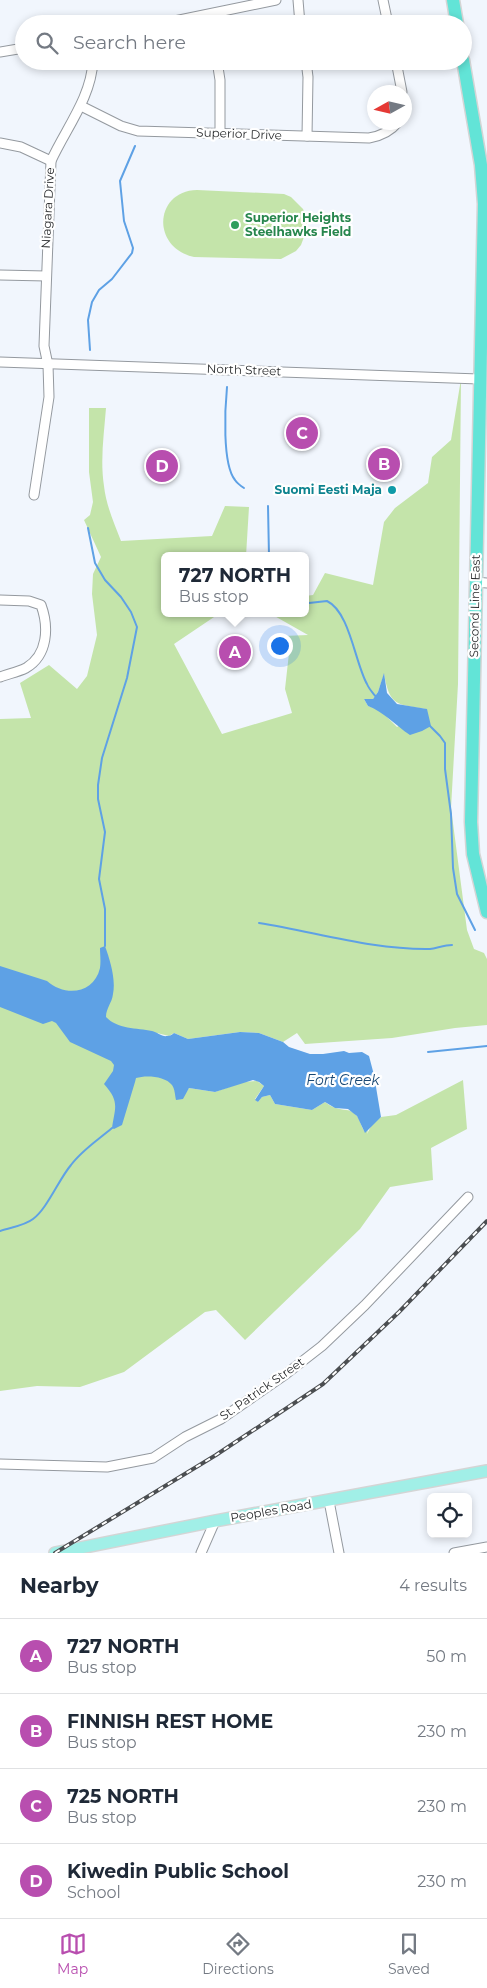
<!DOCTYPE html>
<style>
:root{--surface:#fff;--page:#f2f2f3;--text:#1f2937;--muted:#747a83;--line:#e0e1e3;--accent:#b84eaf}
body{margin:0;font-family:Montserrat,sans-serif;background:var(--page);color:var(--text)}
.controls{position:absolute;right:15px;bottom:15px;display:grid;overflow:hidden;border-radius:8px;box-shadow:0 2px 8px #0003}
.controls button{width:45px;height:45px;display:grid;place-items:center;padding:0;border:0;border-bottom:1px solid var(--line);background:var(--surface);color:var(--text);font:25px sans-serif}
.compass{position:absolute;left:367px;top:85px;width:45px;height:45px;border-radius:50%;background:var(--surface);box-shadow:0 2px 8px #0003;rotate:262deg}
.you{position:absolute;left:279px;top:645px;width:18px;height:18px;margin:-12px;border:4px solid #fff;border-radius:50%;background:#1a73e8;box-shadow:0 0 0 8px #1a73e833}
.badge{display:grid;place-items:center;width:32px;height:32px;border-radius:50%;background:var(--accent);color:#fff;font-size:16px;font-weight:700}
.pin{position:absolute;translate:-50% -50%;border:2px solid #fff;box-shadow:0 1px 5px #0006}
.popup{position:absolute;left:161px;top:552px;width:148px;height:65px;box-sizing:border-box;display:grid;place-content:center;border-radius:8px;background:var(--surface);filter:drop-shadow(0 1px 4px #0005);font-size:16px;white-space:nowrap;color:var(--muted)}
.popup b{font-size:19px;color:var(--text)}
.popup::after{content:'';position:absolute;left:50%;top:100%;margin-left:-10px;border:10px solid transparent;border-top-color:var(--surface)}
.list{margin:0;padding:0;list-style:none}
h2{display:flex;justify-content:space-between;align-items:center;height:65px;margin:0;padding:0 20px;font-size:21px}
h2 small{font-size:16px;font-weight:400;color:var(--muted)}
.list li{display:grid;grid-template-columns:32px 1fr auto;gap:15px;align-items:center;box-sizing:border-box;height:75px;padding:0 20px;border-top:1px solid var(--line)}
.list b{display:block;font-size:19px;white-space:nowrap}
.list p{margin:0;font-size:16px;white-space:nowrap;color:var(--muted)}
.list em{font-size:16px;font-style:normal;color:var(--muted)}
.icon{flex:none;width:28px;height:28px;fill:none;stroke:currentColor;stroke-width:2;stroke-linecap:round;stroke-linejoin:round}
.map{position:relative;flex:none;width:487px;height:1553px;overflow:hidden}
.search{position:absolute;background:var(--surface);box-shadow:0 2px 8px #0003;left:15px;right:15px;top:15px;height:55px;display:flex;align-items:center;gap:12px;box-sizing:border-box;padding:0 18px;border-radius:28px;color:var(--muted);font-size:19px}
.sheet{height:365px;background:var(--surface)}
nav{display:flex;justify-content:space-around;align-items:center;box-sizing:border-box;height:70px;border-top:1px solid var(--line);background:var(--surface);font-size:14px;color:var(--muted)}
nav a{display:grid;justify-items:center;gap:2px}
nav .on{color:var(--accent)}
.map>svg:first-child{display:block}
.green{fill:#c4e4aa;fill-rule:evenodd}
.water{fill:#5ea1e5}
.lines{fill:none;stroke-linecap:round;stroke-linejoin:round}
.stream{stroke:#5ea1e5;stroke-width:2}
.minor-casing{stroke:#94999f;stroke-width:11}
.major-casing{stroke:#d4d5d5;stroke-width:14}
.highway-casing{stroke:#d4d5d5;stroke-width:15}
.minor{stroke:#fff;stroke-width:9}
.major{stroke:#a1efe7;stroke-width:11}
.highway{stroke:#62e4d7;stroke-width:12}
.rail-casing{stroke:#4b4e51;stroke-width:4}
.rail{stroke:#fff;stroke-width:2;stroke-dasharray:5.5;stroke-linecap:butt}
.leisure-dot{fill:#2e9e5b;stroke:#fff;stroke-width:2}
.culture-dot{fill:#0f9aa8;stroke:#fff;stroke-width:2}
.labels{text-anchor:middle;stroke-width:4.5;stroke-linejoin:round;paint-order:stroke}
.street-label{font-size:12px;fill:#292b2d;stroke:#fff}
.leisure-label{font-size:12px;font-weight:bold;fill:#27864d;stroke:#fff;text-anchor:start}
.culture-label{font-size:12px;font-weight:bold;fill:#0d838f;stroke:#fff;text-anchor:end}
.water-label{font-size:14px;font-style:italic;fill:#194874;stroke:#fff}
</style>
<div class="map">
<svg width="487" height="1553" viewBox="0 0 487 1553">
<rect width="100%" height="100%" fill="#f1f6fd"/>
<g class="green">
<path d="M197,190L284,194L291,197L303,209L307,218V229L301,245L296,251L281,259L194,257C151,248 154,191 197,190Z"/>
<path d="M461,379L458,684L451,808L467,930L474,949L484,953L487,959V1025L455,1028L392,1038L305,1044L297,1033L283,1042L259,1033L240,1032L188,1039L174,1033L169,1036L157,1033L175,1091L186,1092L189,1088L215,1092L243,1082L257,1081L264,1086L255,1099L258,1102L262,1097L270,1095L275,1104L312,1110L325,1102C328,1104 332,1107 336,1108C343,1111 349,1108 355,1114C360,1118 361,1127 365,1132L368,1130L367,1134L372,1124L381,1117L396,1115L463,1080L467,1129L431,1148L433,1180L390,1187L360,1229L245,1340L216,1310L205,1312L124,1372L80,1387L37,1386L0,1391V719L31,718L20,683L49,665L77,689L87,676L97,635L92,594L93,574L101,557L84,520L90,515L93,502L89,472V408H106C104,434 100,460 104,486C106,505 114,523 121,541L212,536L225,506L249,507L246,556H165V613H220L174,644L222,734L292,713L285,689L289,653L283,636L308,635L271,614L305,613V596L313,595L325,573L373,585L384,522L395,508L428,483L432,457L451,440ZM384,674C390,707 397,704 426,709L397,727L380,710L368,706L364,699H373L378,692Z"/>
</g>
<g class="water">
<path d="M384,673L387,693L397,704L427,709L431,726L422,731L410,735C395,725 384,712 368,706L364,699H373L378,692Z"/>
<path d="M105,946C110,960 116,979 113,994C112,1003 106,1008 106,1017C117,1029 137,1028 152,1031C157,1032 162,1037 167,1036C170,1036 172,1035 174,1033L188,1039L240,1032L259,1033L283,1042L289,1047L310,1054H323L344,1051L349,1053L362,1052L369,1056L374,1075L381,1117L365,1133L357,1116L353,1113L348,1109L335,1108L325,1102L312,1110L275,1104L270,1095L262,1097L258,1102L255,1100L264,1086L259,1082L253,1080L215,1092L189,1088L183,1099L176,1100C175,1096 175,1089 172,1085C165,1076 146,1075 136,1078L135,1082L122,1125L114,1129L112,1128C115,1107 120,1102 104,1084L113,1071L114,1065L111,1061L70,1042L56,1023L52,1021L43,1024L0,1007V966L47,981C65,997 94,994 100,968C101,961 100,954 100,948Z"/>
</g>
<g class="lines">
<g class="stream">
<path d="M90,350L88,320L92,302L99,290L112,279L132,253L133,248L124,221L120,181L135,146"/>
<path d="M227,387C225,407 222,464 235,480C237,483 241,486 244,488"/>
<path d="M268,506L269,556"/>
<path d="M88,528L95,563L105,580L121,597L131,612L137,627L127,678L102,758L98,785V799L105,832L99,879L105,909V946"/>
<path d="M305,601L309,603L327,601C350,612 355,663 367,684C369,689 373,693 376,697"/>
<path d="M430,726L440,736L445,743V769L451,814L453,868L457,894L475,930"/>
<path d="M259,923C316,932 372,950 430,949C437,948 445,945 452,945"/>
<path d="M428,1052L487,1046"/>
<path d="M0,1231C11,1227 24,1226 33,1219C47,1209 59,1179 71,1165C82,1150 98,1140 112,1128"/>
</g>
<g class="minor-casing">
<g id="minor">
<path d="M298,0L300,24"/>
<path d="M383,0L388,24"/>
<path d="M160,24L276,0"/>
<path d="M0,52L24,48"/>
<path d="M217,61L220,80V133"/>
<path d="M306,61L308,77L307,136"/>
<path d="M396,61L402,92"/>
<path d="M81,106L121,126L138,131L369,138C381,136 390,132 398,122"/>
<path d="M0,143L21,147L51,161"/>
<path d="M0,275L46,276"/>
<path d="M0,362L479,379"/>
<path d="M34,495L49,397L48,365L44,346L51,161C66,128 91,98 93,61"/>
<path d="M475,582L487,583"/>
<path d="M0,600L29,601L41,605C49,627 48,655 26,668C18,672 8,674 0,677"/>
<path d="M0,1464L107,1467L153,1458L185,1437L221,1419L286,1374L322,1346L365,1305L468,1197"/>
<path d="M329,1501L339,1553"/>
<path d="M201,1553L215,1521"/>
<path d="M454,1553L487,1547"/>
</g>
</g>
<g class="major-casing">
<path id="major" d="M55,1553L215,1521L487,1471"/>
</g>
<g class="highway-casing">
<g id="highway">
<path d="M453,0L457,24"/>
<path d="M463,60L481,165L484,204L471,822L473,854L487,912"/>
</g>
</g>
<use href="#minor" class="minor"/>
<use href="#major" class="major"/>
<use href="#highway" class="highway"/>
<g class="rail-casing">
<path id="rail" d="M55,1553L216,1455L323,1384L399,1312L487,1221"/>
</g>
<use href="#rail" class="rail"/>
</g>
<circle class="leisure-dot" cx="235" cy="225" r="5"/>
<circle class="culture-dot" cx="392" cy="490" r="5"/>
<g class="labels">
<g class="street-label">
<text transform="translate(239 134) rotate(2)" y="4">Superior Drive</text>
<text transform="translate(48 208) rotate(-87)" y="4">Niagara Drive</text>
<text transform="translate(244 370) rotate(2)" y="4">North Street</text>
<text transform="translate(475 606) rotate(-89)" y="4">Second Line East</text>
<text transform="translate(262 1389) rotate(-35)" y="4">St. Patrick Street</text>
<text transform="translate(271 1511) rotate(-10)" y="4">Peoples Road</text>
</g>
<g class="leisure-label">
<text x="245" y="222">Superior Heights<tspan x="245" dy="14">Steelhawks Field</tspan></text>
</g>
<g class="culture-label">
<text x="382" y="494">Suomi Eesti Maja</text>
</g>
<g class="water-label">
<text x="343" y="1085">Fort Creek</text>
</g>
</g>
</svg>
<div class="controls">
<button><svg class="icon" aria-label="locate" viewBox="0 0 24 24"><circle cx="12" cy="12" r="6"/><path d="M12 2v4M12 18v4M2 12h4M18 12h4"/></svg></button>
</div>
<svg class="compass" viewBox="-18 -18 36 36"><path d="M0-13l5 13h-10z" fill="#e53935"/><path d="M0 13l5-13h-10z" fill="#747a83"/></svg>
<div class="you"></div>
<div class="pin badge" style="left:235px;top:652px">A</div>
<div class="popup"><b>727 NORTH</b>Bus stop</div>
<div class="pin badge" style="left:384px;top:464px">B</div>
<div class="pin badge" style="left:302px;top:433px">C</div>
<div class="pin badge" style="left:162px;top:466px">D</div>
<div class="search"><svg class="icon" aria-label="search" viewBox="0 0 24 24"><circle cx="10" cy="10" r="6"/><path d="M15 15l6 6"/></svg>Search here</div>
</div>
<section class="sheet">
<h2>Nearby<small>4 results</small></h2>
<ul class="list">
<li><span class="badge">A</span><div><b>727 NORTH</b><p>Bus stop</p></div><em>50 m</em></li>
<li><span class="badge">B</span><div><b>FINNISH REST HOME</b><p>Bus stop</p></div><em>230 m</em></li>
<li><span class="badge">C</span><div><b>725 NORTH</b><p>Bus stop</p></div><em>230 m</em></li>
<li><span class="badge">D</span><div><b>Kiwedin Public School</b><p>School</p></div><em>230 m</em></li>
</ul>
</section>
<nav>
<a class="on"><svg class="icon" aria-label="map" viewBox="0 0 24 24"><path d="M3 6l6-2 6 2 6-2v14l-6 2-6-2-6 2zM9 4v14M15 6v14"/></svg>Map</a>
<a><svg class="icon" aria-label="directions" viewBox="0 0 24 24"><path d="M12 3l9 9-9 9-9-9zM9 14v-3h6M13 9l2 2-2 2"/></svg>Directions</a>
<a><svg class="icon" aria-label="saved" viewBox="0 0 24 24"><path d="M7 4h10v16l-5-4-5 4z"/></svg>Saved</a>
</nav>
